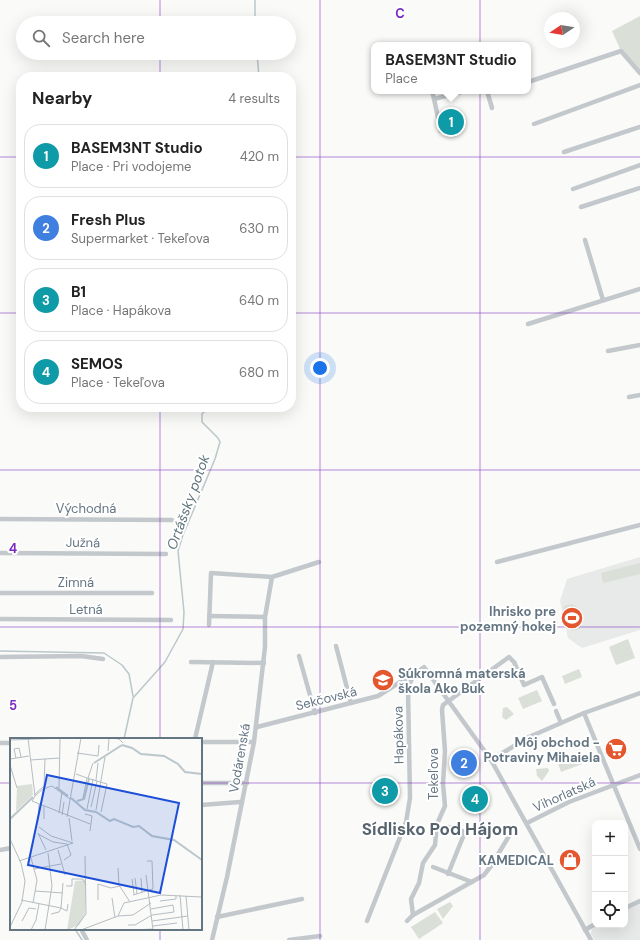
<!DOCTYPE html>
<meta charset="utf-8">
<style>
:root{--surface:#fff;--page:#f6f6f6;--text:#222;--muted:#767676;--line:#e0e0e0;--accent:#0f766e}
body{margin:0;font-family:"DM Sans",sans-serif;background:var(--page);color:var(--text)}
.controls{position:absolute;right:12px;bottom:12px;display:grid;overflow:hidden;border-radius:8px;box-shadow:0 4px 16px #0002}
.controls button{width:36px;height:36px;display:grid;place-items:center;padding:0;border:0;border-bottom:1px solid var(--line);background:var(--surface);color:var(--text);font:20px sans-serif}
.compass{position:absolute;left:544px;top:12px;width:36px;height:36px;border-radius:50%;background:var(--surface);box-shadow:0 4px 16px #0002;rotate:258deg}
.you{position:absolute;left:320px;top:368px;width:14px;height:14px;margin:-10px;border:3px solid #fff;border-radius:50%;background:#1a73e8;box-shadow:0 0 0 6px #1a73e833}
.badge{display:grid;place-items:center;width:26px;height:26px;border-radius:50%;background:var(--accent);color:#fff;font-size:13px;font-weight:700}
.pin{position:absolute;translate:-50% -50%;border:2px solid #fff;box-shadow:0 1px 4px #0006}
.popup{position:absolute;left:371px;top:42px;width:160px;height:52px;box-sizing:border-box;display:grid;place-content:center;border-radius:8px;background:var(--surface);filter:drop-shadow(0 1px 3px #0005);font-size:13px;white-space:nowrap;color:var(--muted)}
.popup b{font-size:15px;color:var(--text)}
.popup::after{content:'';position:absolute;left:50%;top:100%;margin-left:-8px;border:8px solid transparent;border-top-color:var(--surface)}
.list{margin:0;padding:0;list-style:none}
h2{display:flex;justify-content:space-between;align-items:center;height:52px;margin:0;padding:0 16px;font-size:17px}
h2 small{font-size:13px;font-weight:400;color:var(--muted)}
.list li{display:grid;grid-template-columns:26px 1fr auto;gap:12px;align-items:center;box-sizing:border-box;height:64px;margin:0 8px 8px;padding:0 8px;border:1px solid var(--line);border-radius:16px}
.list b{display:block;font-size:15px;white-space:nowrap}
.list p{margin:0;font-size:13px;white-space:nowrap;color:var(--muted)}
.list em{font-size:13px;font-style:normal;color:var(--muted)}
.icon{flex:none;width:22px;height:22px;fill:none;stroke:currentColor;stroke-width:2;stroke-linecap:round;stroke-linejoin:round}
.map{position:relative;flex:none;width:640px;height:940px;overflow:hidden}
.search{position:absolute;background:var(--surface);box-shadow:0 4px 16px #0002;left:16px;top:16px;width:280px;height:44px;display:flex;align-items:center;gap:10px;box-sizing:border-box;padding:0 14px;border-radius:22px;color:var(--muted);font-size:15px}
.panel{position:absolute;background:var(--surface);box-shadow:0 4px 16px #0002;left:16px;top:72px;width:280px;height:340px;border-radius:16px}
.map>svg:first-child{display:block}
.built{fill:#e8e9e9}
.green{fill:#dadfd7}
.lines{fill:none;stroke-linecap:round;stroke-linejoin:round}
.stream{stroke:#bbc7cb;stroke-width:1.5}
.minor{stroke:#c3c8cc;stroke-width:4.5}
.grid{fill:none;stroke:#7b2cbf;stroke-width:1;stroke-opacity:0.55}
.labels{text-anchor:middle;stroke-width:4;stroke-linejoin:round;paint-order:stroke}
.street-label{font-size:13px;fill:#657683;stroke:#fff}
.poi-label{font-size:13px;font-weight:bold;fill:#657683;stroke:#fff;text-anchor:end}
.water-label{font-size:14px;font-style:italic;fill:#60757c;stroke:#fff}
.district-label{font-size:17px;font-weight:bold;fill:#57646e;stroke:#fff}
.inset-river{fill:none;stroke:#bbc7cb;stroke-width:2}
.inset-road{fill:none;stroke:#b5bdc2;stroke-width:1}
.view{fill:#1d4ed8;fill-opacity:0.15;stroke:#1d4ed8;stroke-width:2}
.inset-edge{fill:none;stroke:#657683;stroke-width:2}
.grid-label{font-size:13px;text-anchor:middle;font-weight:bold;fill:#7b2cbf;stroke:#fff;stroke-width:4;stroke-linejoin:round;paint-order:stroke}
</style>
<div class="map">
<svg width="640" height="940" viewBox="0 0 640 940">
<rect width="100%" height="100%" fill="#fafaf8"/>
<g class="built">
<path d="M640,557V630L582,648L568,638L560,601L567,579Z"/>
<path d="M640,901V940H595L591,935L592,926L625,925V908Z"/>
</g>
<g class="green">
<path d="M640,16V73L621,51L612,31Z"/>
<path d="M640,563V574L603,583L601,573Z"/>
<path d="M572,604L576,606L581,626L580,629L572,631L568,628L563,610L564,606Z"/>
<path d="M628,639L635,658L616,665L609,647Z"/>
<path d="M579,669L582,677L565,684L562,676Z"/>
<path d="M537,690L542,701L523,709L518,698Z"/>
<path d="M507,707L514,714L506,720L502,717L503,708Z"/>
<path d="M578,752L582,764L561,772L557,760Z"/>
<path d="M548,768L549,771L542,781L537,776L536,769Z"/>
<path d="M450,902L453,906L443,919L437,909Z"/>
<path d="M435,912L443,923L419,939L411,927Z"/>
</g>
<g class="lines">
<g class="stream">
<path d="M255,0V23"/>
<path d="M257,53L259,77"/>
<path d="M0,651L104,653L122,665L129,674L133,696"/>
<path d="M124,739L133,698L165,662L183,629L184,612L178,551L183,535L215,459L220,442L218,438L202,422V414L207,409V407"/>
<path d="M75,929L82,940"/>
</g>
<g class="minor">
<path d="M528,82L621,51L640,73"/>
<path d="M432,91L434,99"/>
<path d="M487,91L492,108"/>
<path d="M534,124L640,85"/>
<path d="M441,131L434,99L465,91"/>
<path d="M564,152L640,127"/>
<path d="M573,189L640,165"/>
<path d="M581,207L640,188"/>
<path d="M585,240L603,300"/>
<path d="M528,324L640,289"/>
<path d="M608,351L640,345"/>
<path d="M629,397L640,395"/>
<path d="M0,519L172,520"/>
<path d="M0,553L166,554"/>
<path d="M497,562L640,525"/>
<path d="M0,593H152"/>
<path d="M209,616L265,617"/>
<path d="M0,619L171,620"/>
<path d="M209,625L211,573L272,577L319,562"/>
<path d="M336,646L351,703"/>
<path d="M299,656L315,713"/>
<path d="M0,657L81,656L103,659"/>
<path d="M191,662L264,663"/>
<path d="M556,711L561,723"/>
<path d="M584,713L640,849"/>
<path d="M257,727L378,696L416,672"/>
<path d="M195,739L213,662"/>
<path d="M201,742H254"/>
<path d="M0,743H11"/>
<path d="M491,760L529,737L584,713L640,693"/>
<path d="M201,783H247"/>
<path d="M201,805L240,802L242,803"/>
<path d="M527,823L569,802L640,775"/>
<path d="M0,850L11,848"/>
<path d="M433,867L472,882"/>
<path d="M448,874L465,832L448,827"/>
<path d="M625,908L640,901"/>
<path d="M413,915L411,899L419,883L423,863L435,845L437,824L445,806L443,784L445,751L442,710L443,705L509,657L514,662L524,685L542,677L554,704"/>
<path d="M217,917L302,899"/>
<path d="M367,921L406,822L410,798L408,689C411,678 415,673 424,667L491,760L591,940"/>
<path d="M407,921L413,915L484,875L491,866L509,836"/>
<path d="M81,929L87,940"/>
<path d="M585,930L595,924"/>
<path d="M212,940L227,877L254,742L265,647V617L272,577"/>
<path d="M289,940L320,936"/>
</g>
</g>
<path class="grid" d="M160,0V23M320,0V940M480,0V940M160,53V77M0,157H21M291,157H640M0,313H21M291,313H640M160,407V739M0,470H640M0,627H640M0,783H11M201,783H640M160,929V940"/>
<defs>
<g id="stadium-disc" transform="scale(1.15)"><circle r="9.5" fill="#e4572e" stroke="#fff"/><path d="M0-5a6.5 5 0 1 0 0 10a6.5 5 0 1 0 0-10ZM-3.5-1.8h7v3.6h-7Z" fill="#fff"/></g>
<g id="school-disc" transform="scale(1.15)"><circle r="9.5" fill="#e4572e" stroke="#fff"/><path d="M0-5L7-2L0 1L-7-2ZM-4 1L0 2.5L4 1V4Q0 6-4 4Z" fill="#fff"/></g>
<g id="supermarket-disc" transform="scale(1.15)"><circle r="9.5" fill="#e4572e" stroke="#fff"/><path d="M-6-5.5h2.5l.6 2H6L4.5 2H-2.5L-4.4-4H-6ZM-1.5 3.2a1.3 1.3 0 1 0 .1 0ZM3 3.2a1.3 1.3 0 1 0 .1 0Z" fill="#fff"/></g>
<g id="shop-disc" transform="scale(1.15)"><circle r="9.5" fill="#e4572e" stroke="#fff"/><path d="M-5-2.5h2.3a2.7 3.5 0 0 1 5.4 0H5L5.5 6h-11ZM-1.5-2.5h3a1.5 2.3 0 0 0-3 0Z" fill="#fff"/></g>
</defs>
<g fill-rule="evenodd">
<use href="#stadium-disc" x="572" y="618"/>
<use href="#school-disc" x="383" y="680"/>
<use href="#supermarket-disc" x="616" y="749"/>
<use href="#shop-disc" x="570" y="860"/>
</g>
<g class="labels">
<g class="street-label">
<text x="86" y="513">Východná</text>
<text transform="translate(83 542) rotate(1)" y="5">Južná</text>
<text x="76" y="587">Zimná</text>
<text x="86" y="614">Letná</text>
<text transform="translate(326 698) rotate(-14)" y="5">Sekčovská</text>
<text transform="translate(398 735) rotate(-91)" y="5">Hapákova</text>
<text transform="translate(239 758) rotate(-80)" y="5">Vodárenská</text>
<text transform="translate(433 774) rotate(-90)" y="5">Tekeľova</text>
<text transform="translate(564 794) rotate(-24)" y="5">Vihorlatská</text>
</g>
<g class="poi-label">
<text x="556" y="616">Ihrisko pre<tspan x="556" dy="15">pozemný hokej</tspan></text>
<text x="398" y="678" text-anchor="start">Súkromná materská<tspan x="398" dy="15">škola Ako Buk</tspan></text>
<text x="600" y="747">Môj obchod -<tspan x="600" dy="15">Potraviny Mihaiela</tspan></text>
<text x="554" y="865">KAMEDICAL</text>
</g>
<g class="water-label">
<text transform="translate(188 502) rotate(-70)" y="5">Ortášsky potok</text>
</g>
<g class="district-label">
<text x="440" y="835">Sídlisko Pod Hájom</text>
</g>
</g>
<g transform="translate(10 738)">
<rect width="192" height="192" fill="#fafaf8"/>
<path d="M22,46L23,57L6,73L7,48ZM76,142L75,176L69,187L57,192L65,143Z" fill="#dadfd7"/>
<path class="inset-river" d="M112,7L122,10L131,16L154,18L168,26L175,34L192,36M84,25L112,7M46,49L58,58M61,60L75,72L86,74L100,83L104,81L123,89L129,88L142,98L164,102L192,122M67,63L74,61L79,41M0,81L23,59"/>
<path class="inset-road" d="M18,0L25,58L22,63L80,86M101,0L109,1L113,5M0,2L54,0M98,13L99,0M67,15L88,18L89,7M6,20L4,11L9,10L11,19M0,21L19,18M20,22L50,20M0,27L7,50M66,36L77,40L73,60M77,40L97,46L91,74M78,40L83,25M86,42L88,25M49,50L50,1M24,57L34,48L35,21M25,58L33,51L42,48L60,61M81,69L87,43M77,71L83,41M86,72L95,19M49,75L52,54M75,76L82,78L80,93M52,77L54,64M57,79L71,0M59,80L62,103M34,81V68M28,82L29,66M28,95L36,112M28,96L43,104L57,106L61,117L54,122M0,101L11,125L15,143L12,164L0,189M48,112L55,137M21,120L27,142L23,165M9,123L63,105L41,98L29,89M108,130L109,147L120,164M24,131L51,126M136,137L143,192M125,140L127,156M131,140L132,155M122,141L124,156M56,148H62V141H73L76,147M25,153L53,155M123,157L143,151L142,123H137M170,157L173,192M176,158L179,192M102,160L105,180M11,162L51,170L53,145M88,162V146L101,150L110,148M150,163L166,161V157M141,171L163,167L164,174L142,177M41,176L49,174L51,170L57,173L58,166M108,178L114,165L151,157L192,159M12,183L19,170L26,171M142,183L178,178M118,187H125L142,177M143,188L167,185M21,192L26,182L29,166M35,192L42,148L38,115M64,192L76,176L75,118M71,192L108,178L123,177L141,165M124,192L143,191"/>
<path class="view" d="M37,37L169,65L150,155L18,127Z"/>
<rect width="192" height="192" class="inset-edge"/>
</g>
<g class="grid-label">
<text x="400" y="18">C</text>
<text x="13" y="553">4</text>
<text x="13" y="710">5</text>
</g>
</svg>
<div class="controls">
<button>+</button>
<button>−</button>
<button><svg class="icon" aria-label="locate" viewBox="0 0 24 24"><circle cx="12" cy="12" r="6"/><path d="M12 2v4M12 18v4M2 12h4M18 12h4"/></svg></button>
</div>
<svg class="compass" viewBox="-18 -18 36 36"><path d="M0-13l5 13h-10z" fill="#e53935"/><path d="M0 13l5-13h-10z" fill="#767676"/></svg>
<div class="you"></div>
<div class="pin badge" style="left:451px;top:122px;background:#0f9aa8">1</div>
<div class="popup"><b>BASEM3NT Studio</b>Place</div>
<div class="pin badge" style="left:464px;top:763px;background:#3f7fe0">2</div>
<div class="pin badge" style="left:385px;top:791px;background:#0f9aa8">3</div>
<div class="pin badge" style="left:475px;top:799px;background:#0f9aa8">4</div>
<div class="search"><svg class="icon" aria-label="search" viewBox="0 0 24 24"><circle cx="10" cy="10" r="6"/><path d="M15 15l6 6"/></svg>Search here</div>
<section class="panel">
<h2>Nearby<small>4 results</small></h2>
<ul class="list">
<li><span class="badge" style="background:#0f9aa8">1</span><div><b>BASEM3NT Studio</b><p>Place · Pri vodojeme</p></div><em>420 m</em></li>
<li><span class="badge" style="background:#3f7fe0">2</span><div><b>Fresh Plus</b><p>Supermarket · Tekeľova</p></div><em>630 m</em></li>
<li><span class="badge" style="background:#0f9aa8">3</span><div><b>B1</b><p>Place · Hapákova</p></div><em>640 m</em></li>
<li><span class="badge" style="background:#0f9aa8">4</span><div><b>SEMOS</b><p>Place · Tekeľova</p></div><em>680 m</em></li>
</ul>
</section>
</div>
